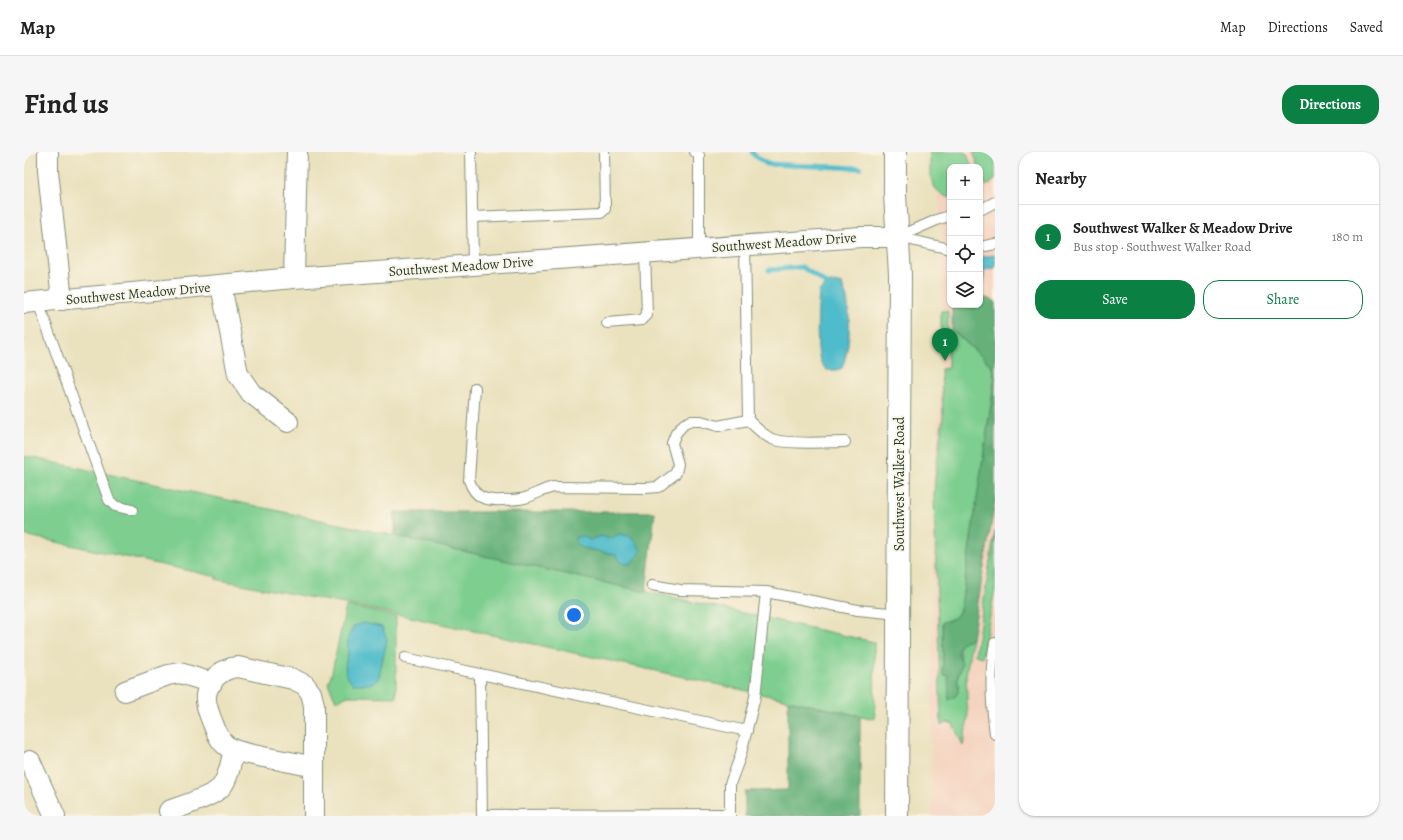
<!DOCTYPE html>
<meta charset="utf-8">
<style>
:root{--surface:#fff;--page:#f6f6f6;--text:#222;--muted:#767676;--line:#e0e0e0;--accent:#0b8043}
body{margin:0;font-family:Alegreya,serif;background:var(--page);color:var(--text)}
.controls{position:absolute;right:12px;top:12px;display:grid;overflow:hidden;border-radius:8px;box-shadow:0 1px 3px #0004}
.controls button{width:36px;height:36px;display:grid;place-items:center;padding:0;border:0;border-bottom:1px solid var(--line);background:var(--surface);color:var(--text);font:20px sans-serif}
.you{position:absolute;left:550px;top:463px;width:14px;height:14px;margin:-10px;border:3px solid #fff;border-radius:50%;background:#1a73e8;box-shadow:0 0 0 6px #1a73e833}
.badge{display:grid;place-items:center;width:26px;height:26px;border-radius:50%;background:var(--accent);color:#fff;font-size:13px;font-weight:700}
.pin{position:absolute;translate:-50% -33px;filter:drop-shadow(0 1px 2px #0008)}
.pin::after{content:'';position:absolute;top:21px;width:14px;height:12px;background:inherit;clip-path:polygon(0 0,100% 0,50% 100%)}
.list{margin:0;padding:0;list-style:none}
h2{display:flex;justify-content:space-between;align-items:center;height:52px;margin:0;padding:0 16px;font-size:17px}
h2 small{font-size:13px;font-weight:400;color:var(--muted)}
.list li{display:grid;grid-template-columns:26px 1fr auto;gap:12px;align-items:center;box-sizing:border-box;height:64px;padding:0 16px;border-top:1px solid var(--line)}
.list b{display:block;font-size:15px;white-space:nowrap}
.list p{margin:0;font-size:13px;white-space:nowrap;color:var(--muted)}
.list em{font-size:13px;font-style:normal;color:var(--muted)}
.actions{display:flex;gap:8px;padding:12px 16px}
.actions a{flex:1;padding:9px 0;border:1px solid var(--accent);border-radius:16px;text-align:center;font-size:14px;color:var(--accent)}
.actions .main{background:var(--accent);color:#fff}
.icon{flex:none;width:22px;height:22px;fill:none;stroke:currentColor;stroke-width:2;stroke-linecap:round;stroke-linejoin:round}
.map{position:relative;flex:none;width:971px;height:664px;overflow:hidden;border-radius:16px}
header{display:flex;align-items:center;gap:24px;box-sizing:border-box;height:56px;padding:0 20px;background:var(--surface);border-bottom:1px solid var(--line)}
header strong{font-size:19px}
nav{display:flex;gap:22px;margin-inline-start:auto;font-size:14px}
.intro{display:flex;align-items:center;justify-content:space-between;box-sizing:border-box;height:96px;padding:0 24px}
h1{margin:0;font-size:28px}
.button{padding:10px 18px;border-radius:16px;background:var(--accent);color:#fff;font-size:14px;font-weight:700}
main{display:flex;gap:24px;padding:0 24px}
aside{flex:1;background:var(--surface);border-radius:16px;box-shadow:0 1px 3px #0004}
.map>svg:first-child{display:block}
.built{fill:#f4d3c0;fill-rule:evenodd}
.green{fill:#7dce8f;stroke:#4e8662}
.forest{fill:#66b17a;stroke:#427757}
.water{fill:#50bccb;stroke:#387c80}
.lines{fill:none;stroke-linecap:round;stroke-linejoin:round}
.stream{stroke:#50bccb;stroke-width:5}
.service-casing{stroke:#848f79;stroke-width:12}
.minor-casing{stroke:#848f79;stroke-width:22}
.secondary-casing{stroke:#848f79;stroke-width:24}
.service{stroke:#fff;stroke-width:10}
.minor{stroke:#fff;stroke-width:20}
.secondary{stroke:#fff;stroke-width:22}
.labels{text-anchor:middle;stroke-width:3.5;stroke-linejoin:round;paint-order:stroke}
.street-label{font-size:14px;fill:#1f3d34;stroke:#fcf5e5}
</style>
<header>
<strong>Map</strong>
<nav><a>Map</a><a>Directions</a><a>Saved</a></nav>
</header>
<div class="intro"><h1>Find us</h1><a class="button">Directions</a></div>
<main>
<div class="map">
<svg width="971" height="664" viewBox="0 0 971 664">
<rect width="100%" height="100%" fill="#fcf5e5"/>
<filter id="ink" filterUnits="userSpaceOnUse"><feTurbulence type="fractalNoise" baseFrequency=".025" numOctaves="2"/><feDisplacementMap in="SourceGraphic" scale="8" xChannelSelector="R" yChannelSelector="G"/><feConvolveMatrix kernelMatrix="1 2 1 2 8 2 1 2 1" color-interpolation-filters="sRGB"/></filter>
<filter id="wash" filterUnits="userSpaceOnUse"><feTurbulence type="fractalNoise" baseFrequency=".012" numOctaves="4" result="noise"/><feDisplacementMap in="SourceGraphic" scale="16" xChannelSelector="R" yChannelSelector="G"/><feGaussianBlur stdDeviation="0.9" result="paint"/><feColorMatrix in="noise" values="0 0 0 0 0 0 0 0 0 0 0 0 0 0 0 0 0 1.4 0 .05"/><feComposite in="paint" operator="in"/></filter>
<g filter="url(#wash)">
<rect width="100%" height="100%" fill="#eae1be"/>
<path class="built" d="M910,0H971V664H908L907,619L910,314L915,264L918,194V79ZM926,15H956V153H926Z"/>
<g class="green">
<path d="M906,0H942L948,15H926V46C903,38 906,20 906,0Z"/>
<path d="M949,0H971V28L962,34Z"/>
<path d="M917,159H924V178H928L965,211L968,216L971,226L937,454C934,466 929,467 918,470L919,523H924L935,534C932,522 936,524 937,514C938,501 927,490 948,487L942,523L944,565L939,594L929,572L923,570L917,573L910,345L911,326L919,264L917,217L924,216V196H917Z"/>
<path d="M0,304L371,384L850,490L851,567L372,462L191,427L194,425L0,383Z"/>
<path d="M971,378V438L958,505L951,503Z"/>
<path d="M322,454L372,464V545L324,544L312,549L304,531L308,520Z"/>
</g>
<g class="forest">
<path d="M956,144L971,149V349L948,487C940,488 931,493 935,504C936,507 938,509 938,512C937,517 934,520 934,524C933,536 939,542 925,548L924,523H919L918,470C929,468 934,466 937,454L971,226L968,216L965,211L928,178V153H956Z"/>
<path d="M371,360H631L622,440L371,384Z"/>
<path d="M764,548L836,564V664H721V639L764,638Z"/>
</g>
<g class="water">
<path d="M971,103V116L960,118V131L956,132V105Z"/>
<path d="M810,130L818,132C819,137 822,142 823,147C827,169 826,195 818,216L813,218H803C801,216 798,213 797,211C791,197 794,156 795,139L803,132Z"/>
<path d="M595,382L607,384L617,398L607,412L598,411L592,403L556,395L553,391L551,385L559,384L566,388L578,384L586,387Z"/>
<path d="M339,471L358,475L363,488L354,528L346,532H329C318,520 321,514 324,499C324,495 323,490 324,486C325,482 328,478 330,474Z"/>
</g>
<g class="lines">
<g class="stream">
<path d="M728,0L730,3L743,12L836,16"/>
<path d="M745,118L778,115L803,132"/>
</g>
</g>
</g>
<g filter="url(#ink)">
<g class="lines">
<g class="service-casing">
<g id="service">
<path d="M447,0L449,112"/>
<path d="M671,0L675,3V96"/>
<path d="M956,58L971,50"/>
<path d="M448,65L578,60L581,57L580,0"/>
<path d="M874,85L915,67L926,64"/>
<path d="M874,85L926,97"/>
<path d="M956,95L971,92"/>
<path d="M14,150L85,348L91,354L108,358"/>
<path d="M583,171L618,168L623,163L621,100"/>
<path d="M451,236L445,328C451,346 461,349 479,348C486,348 493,348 501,346C511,343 519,337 530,335L622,336L634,335L652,321L654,312L648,291L652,281L660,272L667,269H677L694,274L724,268L721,92"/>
<path d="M724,268C731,275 739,283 748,287C763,293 803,290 821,290"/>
<path d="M628,433L656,438L742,440L834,458L875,462"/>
<path d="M971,491C965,521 967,551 971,582"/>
<path d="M381,506L723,579"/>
<path d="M456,522L458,663L706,662"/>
<path d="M706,664V632L716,605L731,545L742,440"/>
</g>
</g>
<g class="minor-casing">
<g id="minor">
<path d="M24,0V19L38,148"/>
<path d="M270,126L273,0"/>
<path d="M197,133L214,222L227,241L264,270"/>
<path d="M0,151L270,126L837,85H874"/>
<path d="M101,539L144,523L156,521L188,531"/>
<path d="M6,609L31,664"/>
<path d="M290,615C273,611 256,608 239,605C227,602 214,601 204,595C195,589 192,579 188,569C185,561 181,552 182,543C185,527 199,516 214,515L269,527L281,533L287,541L290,553V664"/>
<path d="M145,659C158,654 191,644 198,634C205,624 207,610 210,598"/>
</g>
</g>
<g class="secondary-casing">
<path id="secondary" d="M871,0V43L876,122L873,664"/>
</g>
<use href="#service" class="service"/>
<use href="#minor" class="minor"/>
<use href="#secondary" class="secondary"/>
</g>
</g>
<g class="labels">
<g class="street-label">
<text transform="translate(760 90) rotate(-4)" y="5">Southwest Meadow Drive</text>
<text transform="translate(437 114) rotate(-4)" y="5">Southwest Meadow Drive</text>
<text transform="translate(114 141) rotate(-5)" y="5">Southwest Meadow Drive</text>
<text transform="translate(875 332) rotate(-90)" y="5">Southwest Walker Road</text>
</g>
</g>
</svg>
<div class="controls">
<button>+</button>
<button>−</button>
<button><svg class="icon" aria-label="locate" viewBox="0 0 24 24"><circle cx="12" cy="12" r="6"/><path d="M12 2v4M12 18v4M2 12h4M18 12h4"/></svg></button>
<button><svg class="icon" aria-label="layers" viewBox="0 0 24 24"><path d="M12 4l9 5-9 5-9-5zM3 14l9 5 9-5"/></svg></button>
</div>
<div class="you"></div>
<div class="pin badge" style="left:921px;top:209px">1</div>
</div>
<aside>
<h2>Nearby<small></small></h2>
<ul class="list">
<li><span class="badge">1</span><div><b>Southwest Walker &amp; Meadow Drive</b><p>Bus stop · Southwest Walker Road</p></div><em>180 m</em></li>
</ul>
<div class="actions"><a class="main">Save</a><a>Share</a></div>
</aside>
</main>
